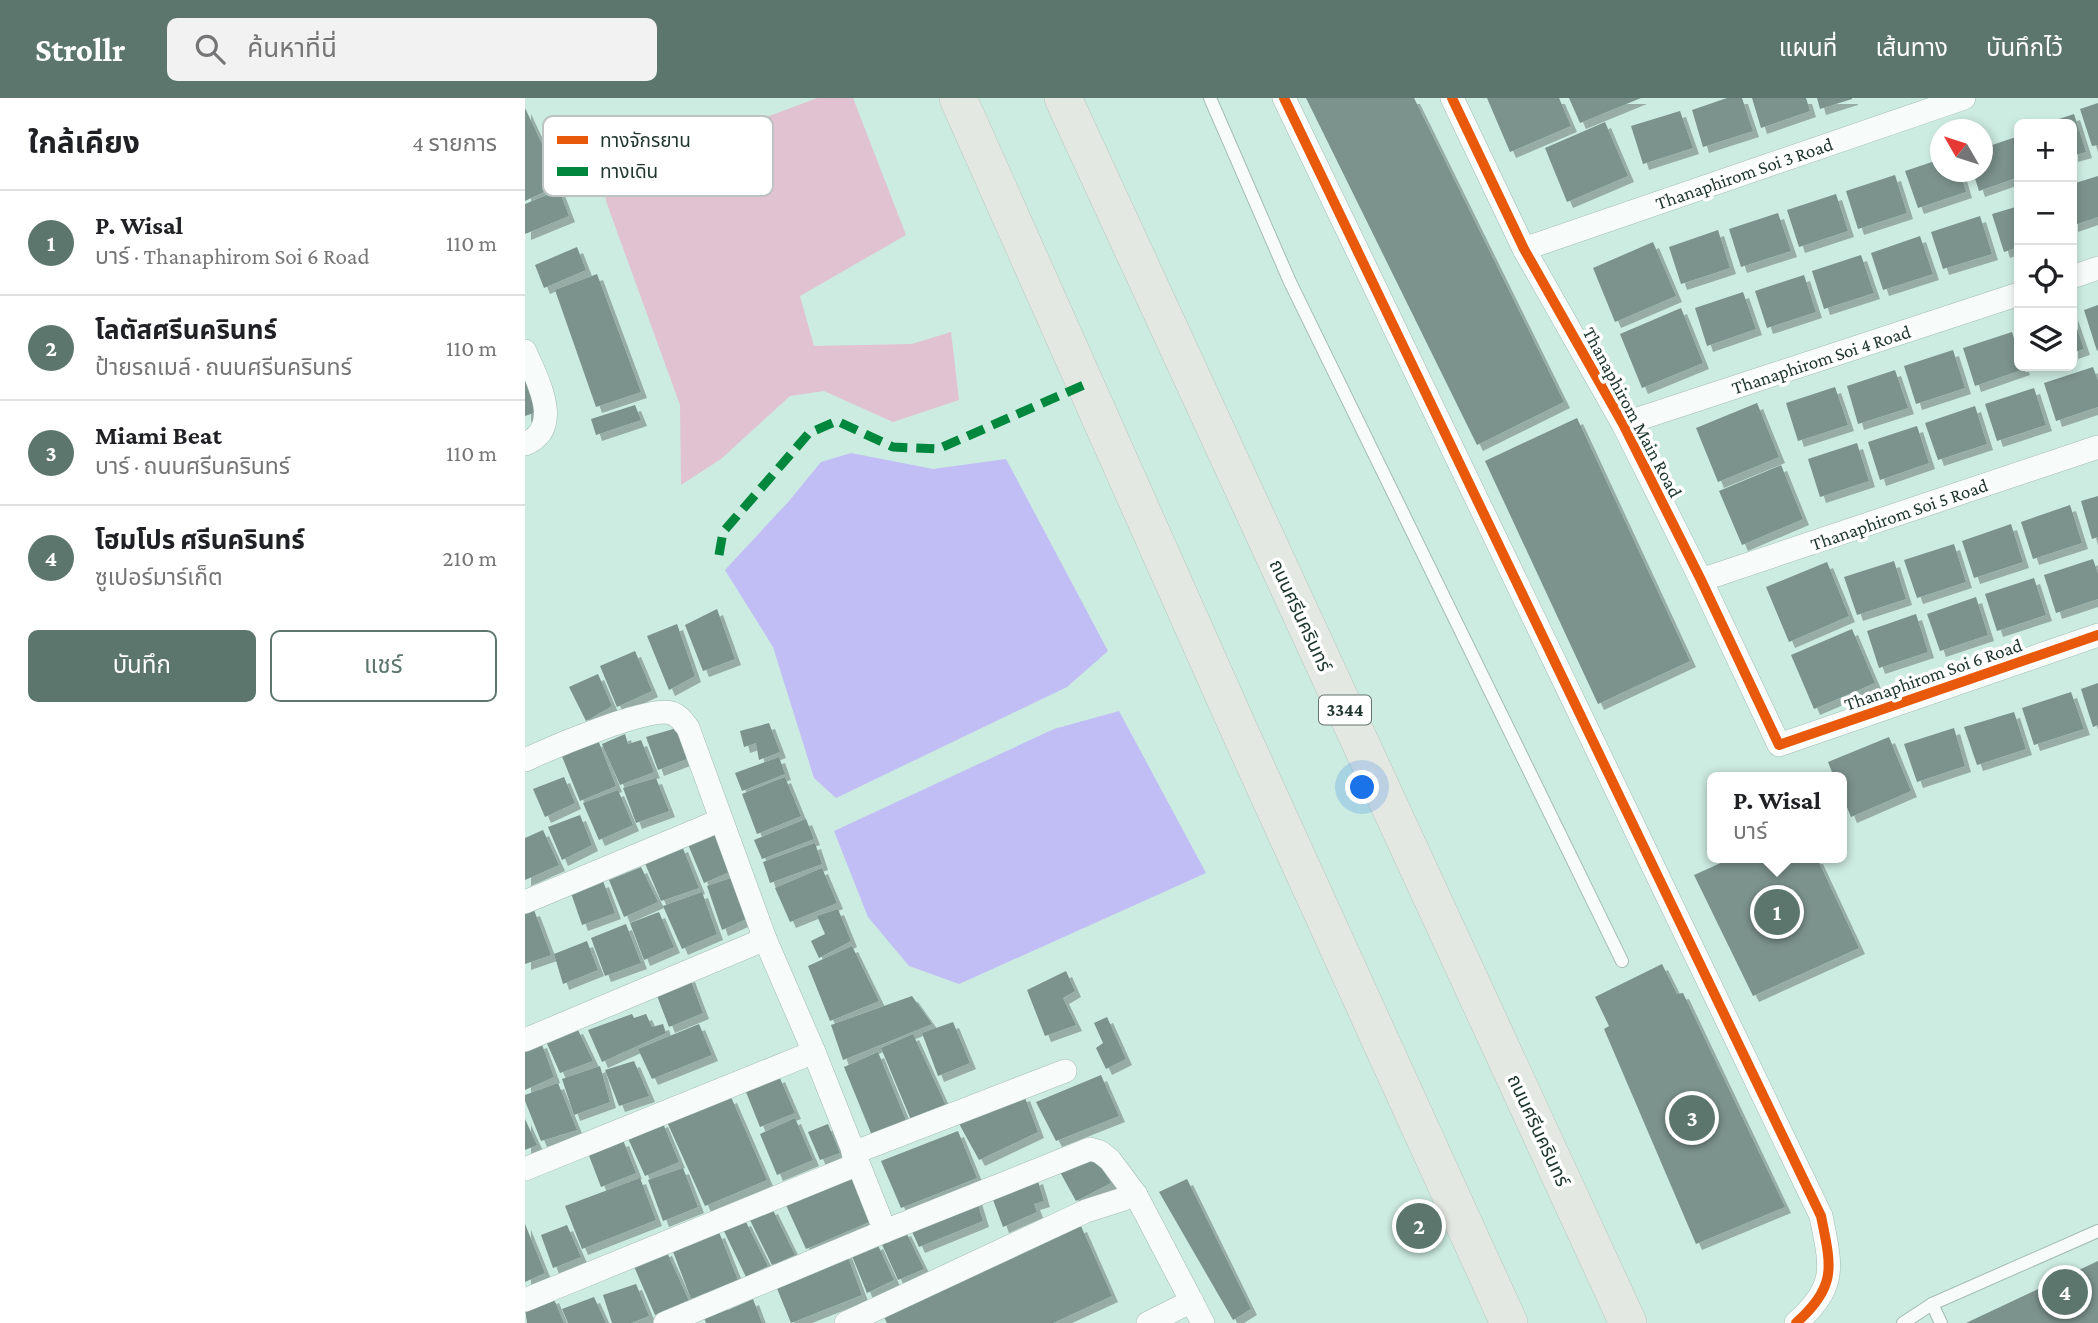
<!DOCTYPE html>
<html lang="th">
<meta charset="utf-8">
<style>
:root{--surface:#fff;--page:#f2f2f2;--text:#202124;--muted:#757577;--line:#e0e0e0;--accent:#5c766e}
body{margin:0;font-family:"Crimson Pro","Noto Sans Thai",serif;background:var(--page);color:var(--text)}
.controls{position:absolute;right:21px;top:21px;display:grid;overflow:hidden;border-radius:10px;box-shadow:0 4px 10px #0003}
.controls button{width:63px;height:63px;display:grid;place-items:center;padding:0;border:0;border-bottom:2px solid var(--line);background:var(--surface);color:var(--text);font:35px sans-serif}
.compass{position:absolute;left:1405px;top:21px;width:63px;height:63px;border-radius:50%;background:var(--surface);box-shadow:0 4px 10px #0003;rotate:309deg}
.you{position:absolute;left:838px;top:690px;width:24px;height:24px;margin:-18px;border:5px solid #fff;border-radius:50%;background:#1a73e8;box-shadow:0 0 0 10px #1a73e833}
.badge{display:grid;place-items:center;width:46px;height:46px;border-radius:50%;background:var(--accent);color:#fff;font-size:23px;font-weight:700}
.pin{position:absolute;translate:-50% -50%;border:4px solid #fff;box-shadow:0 2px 7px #0006}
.popup{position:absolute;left:1182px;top:674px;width:140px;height:91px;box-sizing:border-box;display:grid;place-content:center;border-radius:10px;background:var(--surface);filter:drop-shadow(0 2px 5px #0005);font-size:23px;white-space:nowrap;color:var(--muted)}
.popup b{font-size:26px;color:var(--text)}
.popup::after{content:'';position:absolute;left:50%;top:100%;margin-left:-14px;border:14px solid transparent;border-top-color:var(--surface)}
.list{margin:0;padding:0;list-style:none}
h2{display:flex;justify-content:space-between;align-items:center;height:91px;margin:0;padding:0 28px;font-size:30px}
h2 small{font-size:23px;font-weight:400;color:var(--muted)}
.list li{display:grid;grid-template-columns:46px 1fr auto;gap:21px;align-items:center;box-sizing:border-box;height:105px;padding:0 28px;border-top:2px solid var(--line)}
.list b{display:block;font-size:26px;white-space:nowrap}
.list p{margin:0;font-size:23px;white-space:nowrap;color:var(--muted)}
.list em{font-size:23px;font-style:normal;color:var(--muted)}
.actions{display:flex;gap:14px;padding:21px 28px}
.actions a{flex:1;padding:16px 0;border:2px solid var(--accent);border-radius:10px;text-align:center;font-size:24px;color:var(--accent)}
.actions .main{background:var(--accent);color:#fff}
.icon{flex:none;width:38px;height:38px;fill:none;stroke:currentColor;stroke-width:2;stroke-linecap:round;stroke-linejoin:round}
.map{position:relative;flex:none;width:1573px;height:1225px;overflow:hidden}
header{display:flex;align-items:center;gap:42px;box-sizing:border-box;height:98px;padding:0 35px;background:var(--accent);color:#fff}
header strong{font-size:33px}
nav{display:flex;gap:38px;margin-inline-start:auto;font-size:24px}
.search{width:490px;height:63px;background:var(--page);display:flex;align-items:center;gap:18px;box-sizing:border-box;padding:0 24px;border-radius:10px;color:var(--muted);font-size:26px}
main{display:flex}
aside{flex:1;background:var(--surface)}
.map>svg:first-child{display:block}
.green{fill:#e1c2d0}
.water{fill:#c1bef5}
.building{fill:#7b928c;filter:url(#shadow)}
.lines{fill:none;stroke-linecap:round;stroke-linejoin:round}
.service-casing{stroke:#a3bbb3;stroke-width:14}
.minor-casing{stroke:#a3bbb3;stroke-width:24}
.primary-casing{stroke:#b8c8c3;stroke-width:38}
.service{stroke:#f7fcfa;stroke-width:12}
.minor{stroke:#f7fcfa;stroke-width:23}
.primary{stroke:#e4e8e2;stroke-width:37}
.quiet{stroke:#00873e;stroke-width:9;stroke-dasharray:18 9;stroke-linecap:butt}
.cycleway-casing{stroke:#fff;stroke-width:15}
.cycleway{stroke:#e8590c;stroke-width:10}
.labels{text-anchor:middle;stroke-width:7;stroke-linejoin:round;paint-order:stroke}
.shield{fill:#fff;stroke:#63736e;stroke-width:2}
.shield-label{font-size:18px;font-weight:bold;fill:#203730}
.street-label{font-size:19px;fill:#203730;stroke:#fff}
.key{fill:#fff;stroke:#bcc3c1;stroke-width:2}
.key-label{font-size:19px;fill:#203730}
</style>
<header>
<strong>Strollr</strong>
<div class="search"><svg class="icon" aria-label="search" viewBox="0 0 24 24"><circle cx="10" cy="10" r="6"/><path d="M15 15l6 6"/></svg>ค้นหาที่นี่</div>
<nav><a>แผนที่</a><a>เส้นทาง</a><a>บันทึกไว้</a></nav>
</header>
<main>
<aside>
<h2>ใกล้เคียง<small>4 รายการ</small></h2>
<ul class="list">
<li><span class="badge">1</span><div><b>P. Wisal</b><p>บาร์ · Thanaphirom Soi 6 Road</p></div><em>110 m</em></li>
<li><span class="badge">2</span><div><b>โลตัสศรีนครินทร์</b><p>ป้ายรถเมล์ · ถนนศรีนครินทร์</p></div><em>110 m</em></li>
<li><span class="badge">3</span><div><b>Miami Beat</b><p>บาร์ · ถนนศรีนครินทร์</p></div><em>110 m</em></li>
<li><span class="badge">4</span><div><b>โฮมโปร ศรีนครินทร์</b><p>ซูเปอร์มาร์เก็ต</p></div><em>210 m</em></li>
</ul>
<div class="actions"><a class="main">บันทึก</a><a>แชร์</a></div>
</aside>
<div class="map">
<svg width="1573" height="1225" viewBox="0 0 1573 1225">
<defs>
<filter id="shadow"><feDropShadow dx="6" dy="6" stdDeviation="0" flood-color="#0004"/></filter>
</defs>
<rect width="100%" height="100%" fill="#ccebe1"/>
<path class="green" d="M292,0H328L381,137L275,198L289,248L387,246L426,234L434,302L368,324L299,293L265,298L196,361L156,387L155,307L82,106L76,81Z"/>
<g class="water">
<path d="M326,355L408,371L481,361L583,553L542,589L311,700L289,680L248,549L200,472L264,403L296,364Z"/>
<path d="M594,613L681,775L434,886L384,868L343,819L309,733L529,631Z"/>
</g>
<g class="building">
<path d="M781,0H889L1039,304L952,347Z"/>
<path d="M962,0H1034L1046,28L985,54Z"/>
<path d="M1044,0H1116L1055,25Z"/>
<path d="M1202,0H1217L1228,33L1178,49L1167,12Z"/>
<path d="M1227,0H1281L1285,13L1236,30Z"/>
<path d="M1292,0H1327V1L1295,11Z"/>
<path d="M1573,5V47L1567,48L1555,11Z"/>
<path d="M0,10L36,86L0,103Z"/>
<path d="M1155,13L1168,50L1118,66L1106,28Z"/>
<path d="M1549,16L1561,54L1547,58V26H1519Z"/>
<path d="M1080,24L1103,78L1042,104L1020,50Z"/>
<path d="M1491,39L1494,49V79L1454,93L1448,74H1458V50Z"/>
<path d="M1416,61V74H1435L1441,94L1393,110L1380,73Z"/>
<path d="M1370,77L1382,115L1333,131L1321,93Z"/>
<path d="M1573,78V119L1547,128V86Z"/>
<path d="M34,92L44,118L0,136V106Z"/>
<path d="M1311,96L1323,133L1274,149L1262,112Z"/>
<path d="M1494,108V149L1479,154L1467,116Z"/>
<path d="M1253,115L1266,153L1216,169L1204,131Z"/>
<path d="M1455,118L1467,156L1418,171L1406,134Z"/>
<path d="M1193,132L1205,170L1156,186L1144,149Z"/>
<path d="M1395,138L1408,176L1358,192L1346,155Z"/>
<path d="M1128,144L1151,198L1090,224L1068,170Z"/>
<path d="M52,149L61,172L19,190L10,167Z"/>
<path d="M1336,157L1349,195L1299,211L1287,173Z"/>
<path d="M72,176L116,294L71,309L30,192Z"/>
<path d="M1279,177L1291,214L1242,230L1230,193Z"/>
<path d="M1218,194L1231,231L1182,248L1170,210Z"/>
<path d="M1573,207V252L1572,253L1559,212Z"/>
<path d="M1156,210L1178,265L1117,290L1095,236Z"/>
<path d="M1547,216L1559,251L1547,255Z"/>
<path d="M1487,234L1494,256V268H1498L1499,271L1450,288L1438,250Z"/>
<path d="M1428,252L1440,290L1391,306L1379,268Z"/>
<path d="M1568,269L1573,283V309L1531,323L1519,285Z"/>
<path d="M1370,272L1383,310L1333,326L1322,288Z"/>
<path d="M0,276L14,313L0,318Z"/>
<path d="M1310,289L1323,327L1273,343L1261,305Z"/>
<path d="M1509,290L1521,327L1472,343L1460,306Z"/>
<path d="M1232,305L1254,359L1193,384L1171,330Z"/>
<path d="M110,307L116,322L71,337L66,321Z"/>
<path d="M1450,308L1462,346L1413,362L1400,325Z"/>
<path d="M1052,320L1165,563L1073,606L960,363Z"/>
<path d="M1392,328L1404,365L1355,382L1343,344Z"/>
<path d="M1332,345L1344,383L1295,399L1283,361Z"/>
<path d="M1256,367L1278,421L1217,447L1194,393Z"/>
<path d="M1573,398V439L1567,441L1556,403Z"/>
<path d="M1545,407L1557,445L1508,461L1496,424Z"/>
<path d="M1486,426L1498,464L1449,480L1437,443Z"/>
<path d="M1429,446L1441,484L1392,500L1379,462Z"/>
<path d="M1568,461L1573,476V501L1531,515L1519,477Z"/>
<path d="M1369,463L1381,501L1332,517L1319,479Z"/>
<path d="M1302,464L1324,518L1264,544L1241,489Z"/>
<path d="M1509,480L1521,517L1472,533L1460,496Z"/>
<path d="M1451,499L1463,537L1415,553L1402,516Z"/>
<path d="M192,511L210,561L178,573L160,527Z"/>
<path d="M1391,516L1403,554L1354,570L1342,533Z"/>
<path d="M152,526L170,578L144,592L122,538Z"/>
<path d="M1327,531L1350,585L1289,611L1266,557Z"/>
<path d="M110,553L127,593L92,609L75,568Z"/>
<path d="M73,576L87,608L61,623L44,589Z"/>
<path d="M1573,585V627L1568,629L1556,591Z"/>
<path d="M1546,594L1559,631L1509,647L1497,610Z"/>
<path d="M1489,614L1501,651L1452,667L1439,629Z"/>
<path d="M244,625L255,654L234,662L231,645L219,649L215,633Z"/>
<path d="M155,629L167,659L133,672L121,639Z"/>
<path d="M1429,630L1440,668L1392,684L1379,646Z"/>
<path d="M100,636L103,646L116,642L129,674L95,687L77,646Z"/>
<path d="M1364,639L1386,693L1326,719L1317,697V679H1309L1303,664Z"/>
<path d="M73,642L91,688L55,703L36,656Z"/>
<path d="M254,659L260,676L217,693L210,675Z"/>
<path d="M39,679L50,705L20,719L8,691Z"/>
<path d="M260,679L276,718L232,736L217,696Z"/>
<path d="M131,680L144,713L111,725L98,690Z"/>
<path d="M93,692L108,727L74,742L58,705Z"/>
<path d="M55,717L67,747L37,762L23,729Z"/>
<path d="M281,721L289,741L237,761L229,742Z"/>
<path d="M195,731L209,772L179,785L162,744Z"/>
<path d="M18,732L34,767L0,782V740Z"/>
<path d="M290,745L297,766L245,785L238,764Z"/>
<path d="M157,748L174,790L136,803L119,763Z"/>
<path d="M1207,760H1292L1334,850L1228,898L1169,777Z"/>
<path d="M116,769L133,804L99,819L84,782Z"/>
<path d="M297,770L312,805L265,824L250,790Z"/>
<path d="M212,778L226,819L197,832L182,788Z"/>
<path d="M78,783L90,815L57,827L46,795Z"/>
<path d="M177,794L192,836L157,851L138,808Z"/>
<path d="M313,811L326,843L294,860L286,843L300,836L292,818Z"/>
<path d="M9,812L26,857L0,866V815Z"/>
<path d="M134,814L149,849L119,862L105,825Z"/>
<path d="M101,826L116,865L80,878L66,840Z"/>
<path d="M62,843L73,872L38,886L29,856Z"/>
<path d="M327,848L354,903L305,923L283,868Z"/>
<path d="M1137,866L1152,896L1158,895L1260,1109L1171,1146L1079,931L1084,928L1070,899Z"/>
<path d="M541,873L550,893L538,900L551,927L520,938L502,892Z"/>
<path d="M164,878L178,915L144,929L129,890Z"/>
<path d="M387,898L407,926L318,962L306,927Z"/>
<path d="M107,916L109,920L121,916L127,929L138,926L141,935L77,964L63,932Z"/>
<path d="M582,919L601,961L581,971L571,950L578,945L569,925Z"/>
<path d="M428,924L445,965L413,978L397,935Z"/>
<path d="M174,926L187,957L127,981L113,951Z"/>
<path d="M52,930L68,963L35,975L20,941Z"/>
<path d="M388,936L421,1008L386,1022L356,950Z"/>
<path d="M16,944L29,979L0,992V950Z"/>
<path d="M353,954L382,1025L348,1040L319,969Z"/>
<path d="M109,963L124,998L94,1008L80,972Z"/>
<path d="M75,968L85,1004L49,1017L37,981Z"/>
<path d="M576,977L594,1018L531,1043L511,1004Z"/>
<path d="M254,978L270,1015L235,1029L221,994Z"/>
<path d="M33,985L52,1032L16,1043L0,1003V997Z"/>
<path d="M499,997L513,1034L454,1062L432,1022Z"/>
<path d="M206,999L242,1082L180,1108L142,1024Z"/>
<path d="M270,1020L288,1062L252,1077L235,1036Z"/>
<path d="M0,1021L12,1047L0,1052Z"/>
<path d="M137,1023L154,1064L120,1078L102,1038Z"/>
<path d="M303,1026L315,1055L295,1062L283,1034Z"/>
<path d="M433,1033L452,1080L376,1110L356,1063Z"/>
<path d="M98,1042L111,1075L76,1089L63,1055Z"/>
<path d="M572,1056L586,1085L551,1103L535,1074Z"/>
<path d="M158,1070L173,1109L138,1123L123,1082Z"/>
<path d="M331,1078L349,1122L281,1151L260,1105Z"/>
<path d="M115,1080L131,1122L57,1151L40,1108Z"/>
<path d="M512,1080L519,1103L509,1106L512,1114L478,1129L467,1099Z"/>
<path d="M662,1081L726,1211L708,1222L634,1094Z"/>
<path d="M451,1100L458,1123L394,1149L384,1127Z"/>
<path d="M247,1110L270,1157L247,1167L224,1120Z"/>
<path d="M220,1122L243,1168L221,1179L198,1131Z"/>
<path d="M0,1126L20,1175L0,1184Z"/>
<path d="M42,1127L56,1159L28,1170L16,1137Z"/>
<path d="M556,1128L587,1198L528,1225H362L358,1217Z"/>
<path d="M380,1132L399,1171L373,1182L355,1142Z"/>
<path d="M194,1134L213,1182L166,1201L147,1151Z"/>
<path d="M352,1145L369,1182L342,1195L327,1158Z"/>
<path d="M141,1152L164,1203L130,1217L108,1166Z"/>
<path d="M321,1154L337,1197L266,1225L249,1183Z"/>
<path d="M1573,1163V1225H1441Z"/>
<path d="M111,1186L124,1218L106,1225H87L78,1197Z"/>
<path d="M28,1199L39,1225H2L0,1210Z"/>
<path d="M69,1199L81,1225H43L37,1211Z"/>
<path d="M228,1201L237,1225H181L178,1217L200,1207L203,1212Z"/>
</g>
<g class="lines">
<g class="service-casing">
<g id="service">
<path d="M685,0L765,184L1097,863"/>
<path d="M1407,1206L1416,1225"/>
<path d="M1378,1225L1407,1206L1573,1133"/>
</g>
</g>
<g class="minor-casing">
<g id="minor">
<path d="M759,0L1296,1118C1306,1168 1313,1188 1271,1225"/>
<path d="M927,0L999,151L1098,326L1176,482L1254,647L1573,537"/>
<path d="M999,151L1439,0"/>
<path d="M1547,179L1573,170"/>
<path d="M0,253C11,280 40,329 0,346"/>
<path d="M1098,326L1494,196"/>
<path d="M1176,482L1573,349"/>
<path d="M0,662C26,650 123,608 146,615C154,617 158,624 163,630L240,841L289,954L360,1133"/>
<path d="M0,804L196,722"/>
<path d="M0,942L240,841"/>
<path d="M328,1055L540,973"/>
<path d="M0,1071L289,954"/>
<path d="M0,1202L333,1066"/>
<path d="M140,1225L360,1133L565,1051L575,1054L585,1062L611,1097L678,1225"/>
<path d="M321,1225L561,1113L611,1097"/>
<path d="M623,1225L667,1203"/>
</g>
</g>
<g class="primary-casing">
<g id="primary">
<path d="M433,0L715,634L984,1225"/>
<path d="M538,0L1103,1225"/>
</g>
</g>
<use href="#service" class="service"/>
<use href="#minor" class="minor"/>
<use href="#primary" class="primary"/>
<path class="quiet" d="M194,457L198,434L284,335L312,323L368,349L413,351L561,286"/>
<g class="cycleway-casing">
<g id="cycleway">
<path d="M759,0L1296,1118C1306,1168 1313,1188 1271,1225"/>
<path d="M927,0L999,151L1098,326L1176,482L1254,647L1573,537"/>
</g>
</g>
<use href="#cycleway" class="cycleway"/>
</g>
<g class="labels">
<rect class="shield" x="794" y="597.5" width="52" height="29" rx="5"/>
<g class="shield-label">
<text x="820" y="618">3344</text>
</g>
<g class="street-label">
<text transform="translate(1219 75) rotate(-19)" y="7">Thanaphirom Soi 3 Road</text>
<text transform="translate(1296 261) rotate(-18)" y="7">Thanaphirom Soi 4 Road</text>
<text transform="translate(1108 314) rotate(62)" y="7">Thanaphirom Main Road</text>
<text transform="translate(1374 416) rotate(-19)" y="7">Thanaphirom Soi 5 Road</text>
<text transform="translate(776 517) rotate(65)" y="7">ถนนศรีนครินทร์</text>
<text transform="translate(1408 576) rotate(-19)" y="7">Thanaphirom Soi 6 Road</text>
<text transform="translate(1014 1032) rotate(65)" y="7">ถนนศรีนครินทร์</text>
</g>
</g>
<rect x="18" y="18" width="230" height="80" rx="10" class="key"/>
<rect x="32" y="38" width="31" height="8" fill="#e8590c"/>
<rect x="32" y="69" width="31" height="9" fill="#00873e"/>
<g class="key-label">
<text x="75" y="49">ทางจักรยาน</text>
<text x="75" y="80">ทางเดิน</text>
</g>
</svg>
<div class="controls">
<button>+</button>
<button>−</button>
<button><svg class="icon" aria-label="locate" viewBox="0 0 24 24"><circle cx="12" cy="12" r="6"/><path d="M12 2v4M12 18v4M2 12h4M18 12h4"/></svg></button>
<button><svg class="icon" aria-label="layers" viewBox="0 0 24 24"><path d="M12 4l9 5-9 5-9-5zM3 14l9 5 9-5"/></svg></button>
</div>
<svg class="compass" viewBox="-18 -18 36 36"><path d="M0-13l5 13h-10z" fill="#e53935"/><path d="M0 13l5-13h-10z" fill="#757577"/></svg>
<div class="you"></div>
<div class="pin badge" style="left:1252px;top:814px">1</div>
<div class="popup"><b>P. Wisal</b>บาร์</div>
<div class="pin badge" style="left:894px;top:1128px">2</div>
<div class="pin badge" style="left:1167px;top:1020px">3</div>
<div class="pin badge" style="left:1540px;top:1194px">4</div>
</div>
</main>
